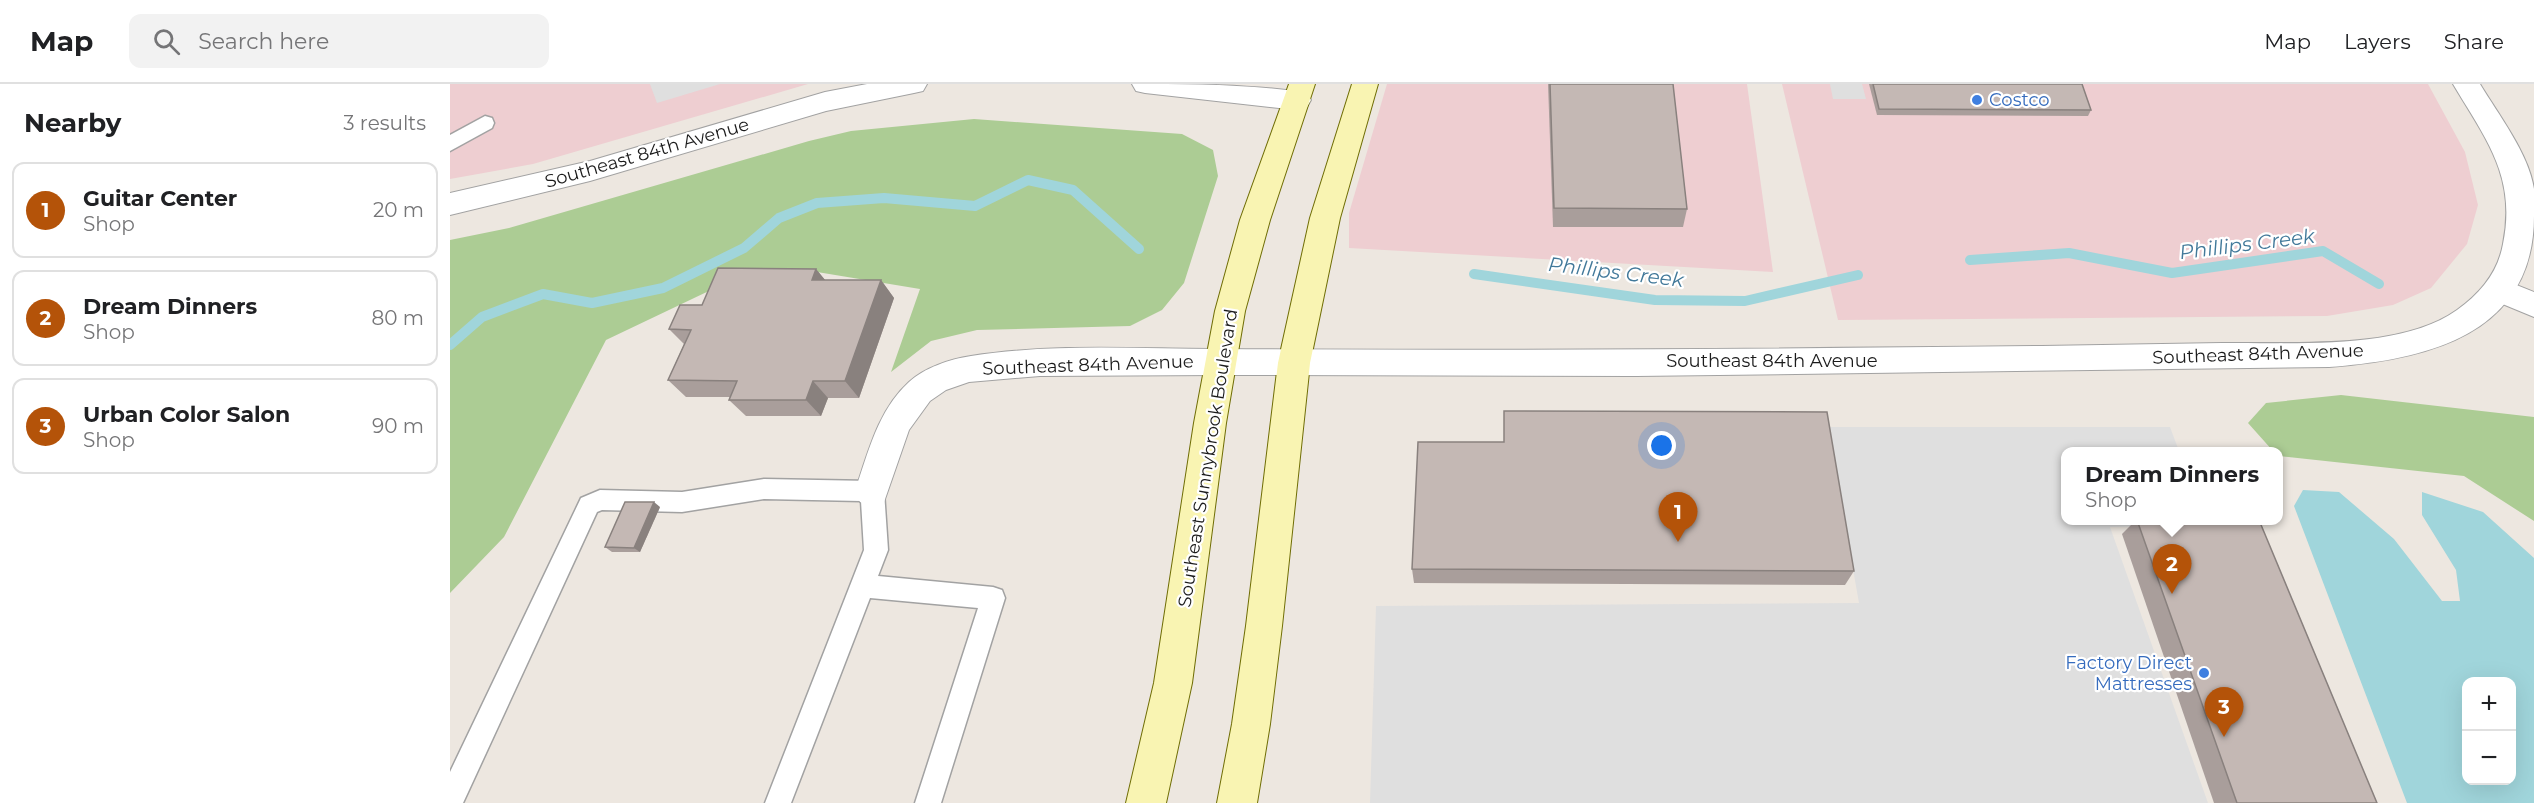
<!DOCTYPE html>
<meta charset="utf-8">
<style>
:root{--surface:#fff;--page:#f2f2f2;--text:#202124;--muted:#757577;--line:#e0e0e0;--accent:#b45309}
body{margin:0;font-family:Montserrat,sans-serif;background:var(--page);color:var(--text)}
.controls{position:absolute;right:18px;bottom:18px;display:grid;overflow:hidden;border-radius:12px;box-shadow:0 6px 24px #0002}
.controls button{width:54px;height:54px;display:grid;place-items:center;padding:0;border:0;border-bottom:2px solid var(--line);background:var(--surface);color:var(--text);font:30px sans-serif}
.you{position:absolute;left:1212px;top:362px;width:21px;height:21px;margin:-15px;border:4px solid #fff;border-radius:50%;background:#1a73e8;box-shadow:0 0 0 9px #1a73e833}
.badge{display:grid;place-items:center;width:39px;height:39px;border-radius:50%;background:var(--accent);color:#fff;font-size:20px;font-weight:700}
.pin{position:absolute;translate:-50% -50px;filter:drop-shadow(0 2px 3px #0008)}
.pin::after{content:'';position:absolute;top:32px;width:21px;height:18px;background:inherit;clip-path:polygon(0 0,100% 0,50% 100%)}
.popup{position:absolute;left:1611px;top:363px;width:222px;height:78px;box-sizing:border-box;display:grid;place-content:center;border-radius:12px;background:var(--surface);filter:drop-shadow(0 2px 4px #0005);font-size:20px;white-space:nowrap;color:var(--muted)}
.popup b{font-size:22px;color:var(--text)}
.popup::after{content:'';position:absolute;left:50%;top:100%;margin-left:-12px;border:12px solid transparent;border-top-color:var(--surface)}
.list{margin:0;padding:0;list-style:none}
h2{display:flex;justify-content:space-between;align-items:center;height:78px;margin:0;padding:0 24px;font-size:26px}
h2 small{font-size:20px;font-weight:400;color:var(--muted)}
.list li{display:grid;grid-template-columns:39px 1fr auto;gap:18px;align-items:center;box-sizing:border-box;height:96px;margin:0 12px 12px;padding:0 12px;border:2px solid var(--line);border-radius:12px}
.list b{display:block;font-size:22px;white-space:nowrap}
.list p{margin:0;font-size:20px;white-space:nowrap;color:var(--muted)}
.list em{font-size:20px;font-style:normal;color:var(--muted)}
.icon{flex:none;width:33px;height:33px;fill:none;stroke:currentColor;stroke-width:2;stroke-linecap:round;stroke-linejoin:round}
.map{position:relative;flex:none;width:2084px;height:719px;overflow:hidden}
header{display:flex;align-items:center;gap:36px;box-sizing:border-box;height:84px;padding:0 30px;background:var(--surface);border-bottom:2px solid var(--line)}
header strong{font-size:28px}
nav{display:flex;gap:33px;margin-inline-start:auto;font-size:21px}
.search{width:420px;height:54px;background:var(--page);display:flex;align-items:center;gap:15px;box-sizing:border-box;padding:0 21px;border-radius:12px;color:var(--muted);font-size:22px}
main{display:flex}
aside{flex:1;background:var(--surface)}
.map>svg:first-child{display:block}
.commercial{fill:#eeced1}
.forest{fill:#accc94}
.parking{fill:#dfdfdf}
.water{fill:#a0d5db;fill-rule:evenodd}
.lines{fill:none;stroke-linecap:round;stroke-linejoin:round}
.stream{stroke:#a0d5db;stroke-width:10}
.service-casing{stroke:#a2a2a2;stroke-width:3}
.minor-casing{stroke:#a2a2a2;stroke-width:2}
.tertiary-casing{stroke:#a2a2a2;stroke-width:2}
.secondary-casing{stroke:#6f6d05;stroke-width:2}
.service{fill:#fff;fill-rule:evenodd}
.minor{fill:#fff;fill-rule:evenodd}
.tertiary{fill:#fff;fill-rule:evenodd}
.secondary{fill:#f9f4b2;fill-rule:evenodd}
.wall{fill:#a99e9b}
.shaded-wall{fill:#89817e}
.building{fill:#c4b8b4;stroke:#89817e;stroke-width:1.5}
.shop-dot{fill:#3f7fe0;stroke:#fff;stroke-width:2}
.labels{text-anchor:middle;stroke-width:4.5;stroke-linejoin:round;paint-order:stroke}
.shop-label{font-size:18px;fill:#366cbe;stroke:#fff;text-anchor:start}
.street-label{font-size:18px;fill:#1b1b1b;stroke:#fff}
.water-label{font-size:20px;font-style:italic;fill:#42799a;stroke:#fff}
</style>
<header>
<strong>Map</strong>
<div class="search"><svg class="icon" aria-label="search" viewBox="0 0 24 24"><circle cx="10" cy="10" r="6"/><path d="M15 15l6 6"/></svg>Search here</div>
<nav><a>Map</a><a>Layers</a><a>Share</a></nav>
</header>
<main>
<aside>
<h2>Nearby<small>3 results</small></h2>
<ul class="list">
<li><span class="badge">1</span><div><b>Guitar Center</b><p>Shop</p></div><em>20 m</em></li>
<li><span class="badge">2</span><div><b>Dream Dinners</b><p>Shop</p></div><em>80 m</em></li>
<li><span class="badge">3</span><div><b>Urban Color Salon</b><p>Shop</p></div><em>90 m</em></li>
</ul>
</aside>
<div class="map">
<svg width="2084" height="719" viewBox="0 0 2084 719">
<rect width="100%" height="100%" fill="#ede7e0"/>
<g class="commercial">
<path d="M0,0H358L83,80L0,95Z"/>
<path d="M937,0H1297L1323,188L899,164V129Z"/>
<path d="M1332,0H1978L2015,68L2028,121L2017,160L1981,204L1943,221L1877,232L1388,236Z"/>
</g>
<g class="forest">
<path d="M524,35L732,50L763,66L768,92L734,199L712,226L680,242L527,246L481,257L441,288L470,205L361,187L284,195L156,256L54,453L0,509V156L59,144L359,57L401,47Z"/>
<path d="M1891,311L2084,333V437L2014,392L1829,372L1828,368L1823,367L1798,339L1816,319Z"/>
</g>
<g class="parking">
<path d="M200,0H270L207,19Z"/>
<path d="M1380,0H1412L1416,15H1383Z"/>
<path d="M1378,343H1720L1729,367L1616,368V436H1757L1759,441L1660,443L1758,719H920L926,522L1409,519Z"/>
</g>
<path class="water" d="M1853,406L1889,408L1944,455L1992,517H2010L2006,486L1972,431V408L2033,428L2084,474V719H1957L1844,422ZM2016,598H2062V696H2016Z"/>
<g class="lines">
<g class="stream">
<path d="M1520,176L1619,169L1722,189L1873,167L1929,200"/>
<path d="M1024,190L1205,216L1295,217L1408,191"/>
<path d="M0,261L32,233L93,210L142,219L213,204L294,164L329,134L367,119L434,114L525,122L578,96L623,106L689,165"/>
</g>
<g class="service-casing">
<g id="service">
<path d="M35,32L42,34L44,39L42,44L0,67V51Z"/>
<path d="M314,395L422,397L430,400L434,407L438,466L428,492L543,503L552,506L555,514L491,719H465L528,524L420,514L341,719H315L414,466L411,417L314,415L232,428L152,426L147,428L13,719H0V688L131,414L150,406L232,408Z"/>
</g>
</g>
<g class="minor-casing">
<g id="minor">
<path d="M2049,194L2084,208V233L2038,214L2034,206L2038,198Z"/>
<path d="M771,265L782,269L787,278L782,287L771,291L590,292L519,298L496,306L480,317L459,346L434,418L422,422L410,418L405,407C418,369 428,326 459,298C474,284 500,275 521,272C603,259 689,265 771,265Z"/>
</g>
</g>
<g class="tertiary-casing">
<g id="tertiary">
<path d="M417,0H477L473,7L464,9L376,27L140,97L0,131V109L140,77L375,8Z"/>
<path d="M682,0C738,0 801,0 857,9L861,16L857,23L847,26L695,9L686,7Z"/>
<path d="M2003,0H2030C2048,30 2079,70 2084,105C2084,113 2084,123 2084,132C2084,251 1976,276 1879,283L1186,292L771,291L760,287L755,278L760,269L771,265C1045,267 1318,265 1592,262C1652,261 1712,260 1772,259C1841,258 1950,267 2007,226C2031,209 2048,188 2053,160C2067,92 2035,54 2003,0Z"/>
</g>
</g>
<g class="secondary-casing">
<g id="secondary">
<path d="M839,0H865L820,136L795,227L776,339L742,599L716,719H676L704,599L744,339L765,227L790,136Z"/>
<path d="M902,0H928L890,134L860,279L832,542L820,640L807,719H767L782,640L796,542L828,279L860,134Z"/>
</g>
</g>
<use href="#service" class="service"/>
<use href="#minor" class="minor"/>
<use href="#tertiary" class="tertiary"/>
<use href="#secondary" class="secondary"/>
</g>
<g class="wall">
<path d="M1098,0H1223L1237,125L1233,143H1103Z"/>
<path d="M1419,0H1632L1641,26L1638,32L1427,31Z"/>
<path d="M366,185L375,196H431L444,214L409,314H378L371,332H296L279,316L280,313H236L218,296L234,260L219,245L252,221Z"/>
<path d="M210,423L190,468H162L155,463Z"/>
<path d="M1686,436H1809L1927,719H1764L1672,450Z"/>
<path d="M962,485L1404,487L1395,501L964,499Z"/>
</g>
<g class="shaded-wall">
<path d="M366,185L380,202L362,196Z"/>
<path d="M431,196L444,214L409,314L395,297Z"/>
<path d="M363,297L378,314L371,332L356,316Z"/>
<path d="M204,418L210,423L190,468L184,464Z"/>
</g>
<g class="building">
<path d="M1100,0H1223L1237,125L1104,124Z"/>
<path d="M1423,0H1632L1641,26L1429,25Z"/>
<path d="M268,184L366,185L362,196H431L395,297H363L356,316H279L287,297L218,296L241,246L219,245L230,221H252Z"/>
<path d="M1054,327L1377,328L1404,487L962,485L968,358H1054Z"/>
<path d="M175,418H204L184,464L155,463Z"/>
<path d="M1687,436H1809L1927,719H1787Z"/>
</g>
<g class="shop-dot">
<circle cx="1527" cy="16" r="6"/>
<circle cx="1754" cy="589" r="6"/>
</g>
<g class="labels">
<g class="shop-label">
<text x="1539" y="22">Costco</text>
<text x="1742" y="585" text-anchor="end">Factory Direct<tspan x="1742" dy="21">Mattresses</tspan></text>
</g>
<g class="street-label">
<text transform="translate(197 69) rotate(-16)" y="6">Southeast 84th Avenue</text>
<text transform="translate(1808 270) rotate(-2)" y="6">Southeast 84th Avenue</text>
<text x="1322" y="283">Southeast 84th Avenue</text>
<text transform="translate(638 281) rotate(-2)" y="6">Southeast 84th Avenue</text>
<text transform="translate(758 374) rotate(-81)" y="6">Southeast Sunnybrook Boulevard</text>
</g>
<g class="water-label">
<text transform="translate(1797 160) rotate(-7)" y="7">Phillips Creek</text>
<text transform="translate(1166 188) rotate(7)" y="7">Phillips Creek</text>
</g>
</g>
</svg>
<div class="controls">
<button>+</button>
<button>−</button>
</div>
<div class="you"></div>
<div class="pin badge" style="left:1228px;top:458px">1</div>
<div class="pin badge" style="left:1722px;top:510px">2</div>
<div class="popup"><b>Dream Dinners</b>Shop</div>
<div class="pin badge" style="left:1774px;top:653px">3</div>
</div>
</main>
